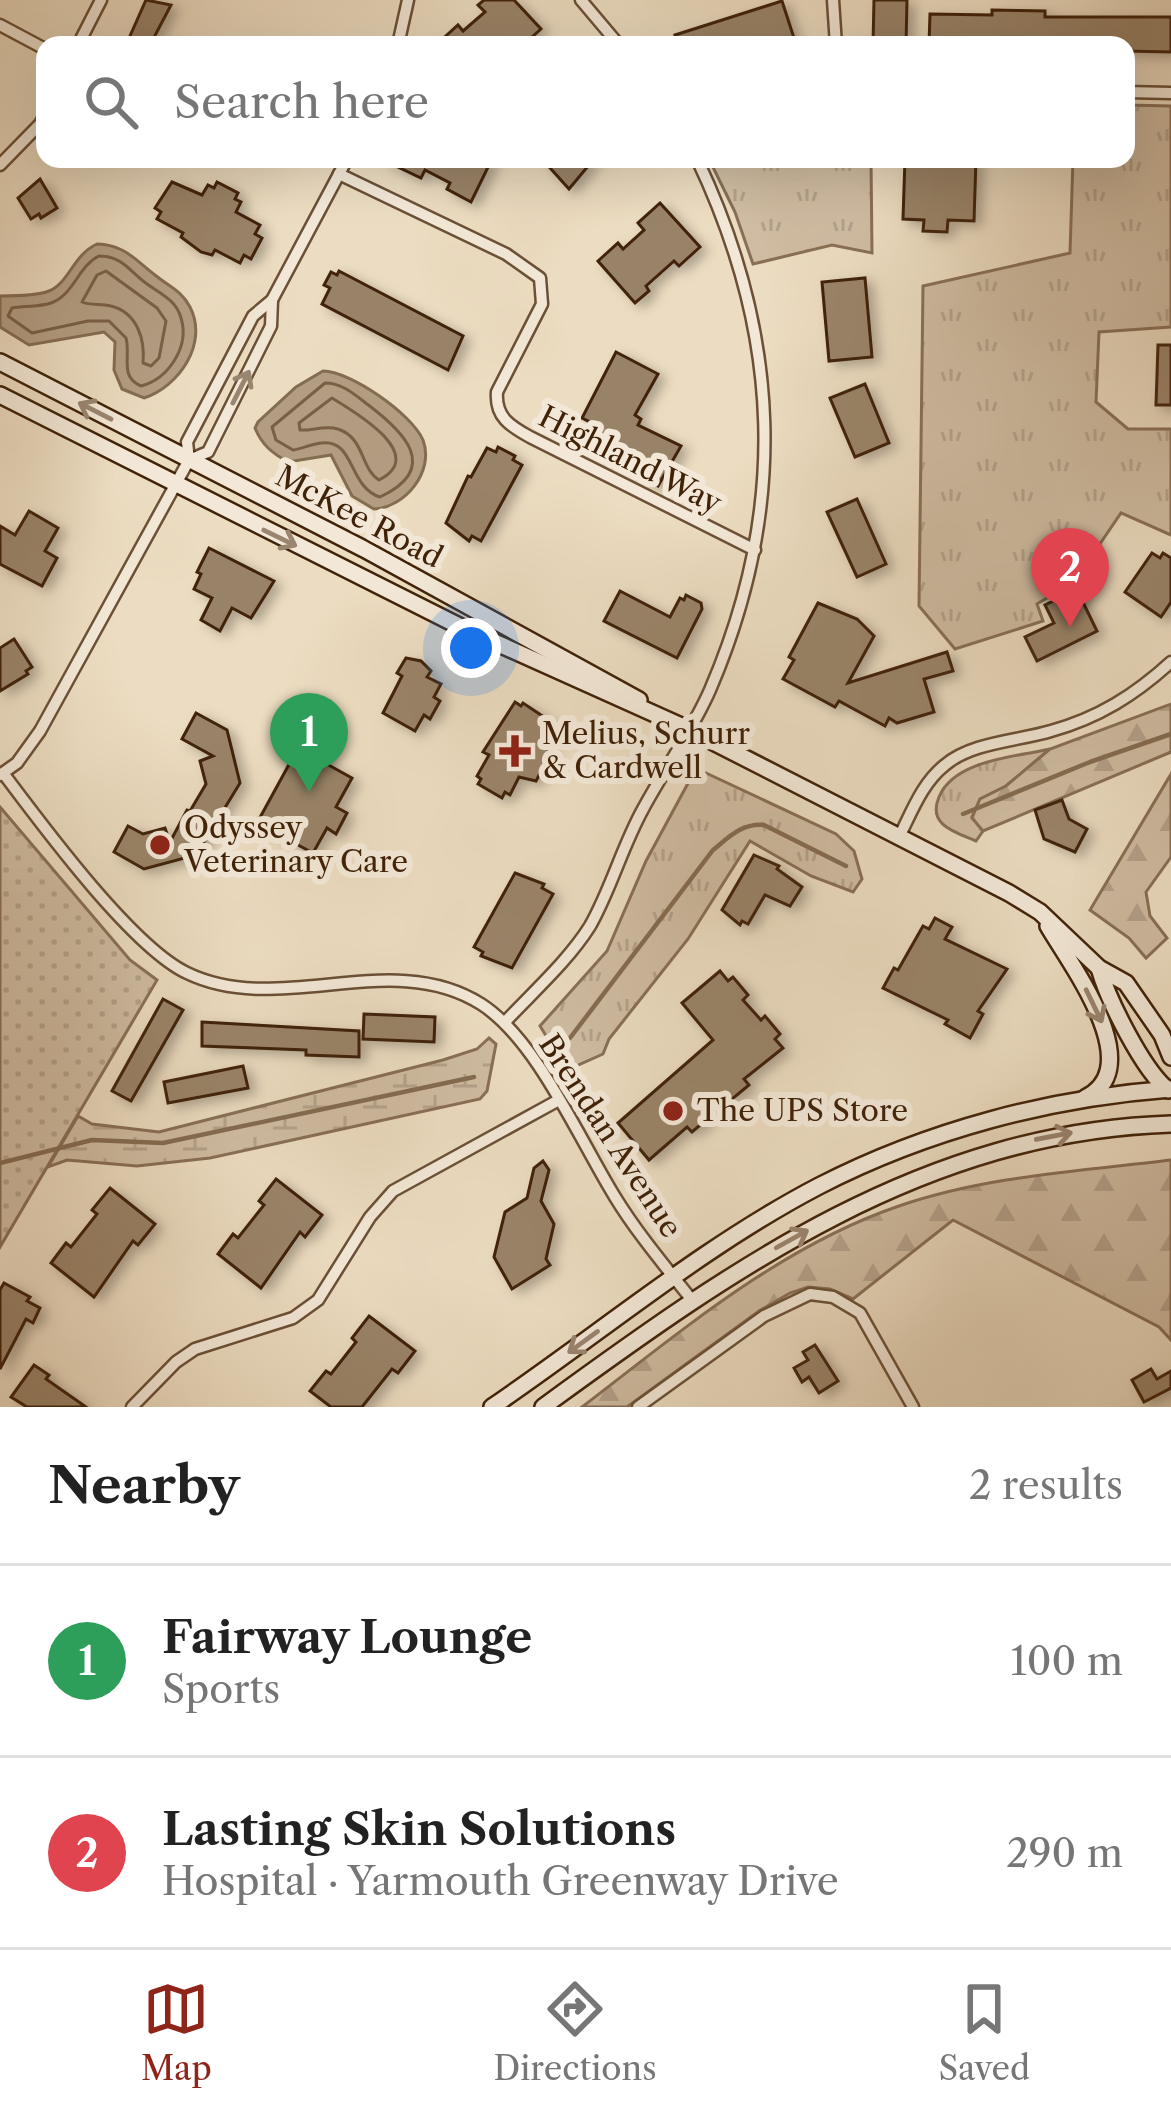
<!DOCTYPE html>
<meta charset="utf-8">
<style>
:root{--surface:#fff;--page:#f2f2f2;--text:#222;--muted:#767676;--line:#e0e0e0;--accent:#8f2418}
body{margin:0;font-family:"Libre Caslon Text",serif;background:var(--page);color:var(--text)}
.you{position:absolute;left:471px;top:648px;width:42px;height:42px;margin:-30px;border:9px solid #fff;border-radius:50%;background:#1a73e8;box-shadow:0 0 0 18px #1a73e833}
.badge{display:grid;place-items:center;width:78px;height:78px;border-radius:50%;background:var(--accent);color:#fff;font-size:39px;font-weight:700}
.pin{position:absolute;translate:-50% -99px;filter:drop-shadow(0 3px 6px #0008)}
.pin::after{content:'';position:absolute;top:63px;width:42px;height:36px;background:inherit;clip-path:polygon(0 0,100% 0,50% 100%)}
.list{margin:0;padding:0;list-style:none}
h2{display:flex;justify-content:space-between;align-items:center;height:156px;margin:0;padding:0 48px;font-size:51px}
h2 small{font-size:39px;font-weight:400;color:var(--muted)}
.list li{display:grid;grid-template-columns:78px 1fr auto;gap:36px;align-items:center;box-sizing:border-box;height:192px;padding:0 48px;border-top:3px solid var(--line)}
.list b{display:block;font-size:45px;white-space:nowrap}
.list p{margin:0;font-size:39px;white-space:nowrap;color:var(--muted)}
.list em{font-size:39px;font-style:normal;color:var(--muted)}
.icon{flex:none;width:66px;height:66px;fill:none;stroke:currentColor;stroke-width:2;stroke-linecap:round;stroke-linejoin:round}
.map{position:relative;flex:none;width:1171px;height:1407px;overflow:hidden}
.search{position:absolute;background:var(--surface);box-shadow:0 12px 48px #0002;left:36px;right:36px;top:36px;height:132px;display:flex;align-items:center;gap:30px;box-sizing:border-box;padding:0 42px;border-radius:24px;color:var(--muted);font-size:45px}
.sheet{height:540px;background:var(--surface)}
nav{display:flex;justify-content:space-around;align-items:center;box-sizing:border-box;height:168px;border-top:3px solid var(--line);background:var(--surface);font-size:33px;color:var(--muted)}
nav a{display:grid;justify-items:center;gap:6px}
nav .on{color:var(--accent)}
.map>svg:first-child{display:block}
.grass{fill:url(#grass-tufts);stroke:#886f55;stroke-width:3}
.forest{fill:url(#forest-firs);stroke:#886f55;stroke-width:3}
.wetland{fill:url(#wetland-marsh);stroke:#886f55;stroke-width:3}
.park{fill:url(#park-dots);stroke:#886f55;stroke-width:3}
.water{fill:#b29d82;stroke:#846c51;stroke-width:3}
.lines{fill:none;stroke-linecap:round;stroke-linejoin:round}
.shore{stroke:#796045;stroke-width:3}
.stream{stroke:#846c51;stroke-width:4.5}
.building{fill:#998368;stroke:#402208;stroke-width:3;filter:url(#shadow)}
.minor-casing{stroke:#6b5036;stroke-width:15}
.secondary-casing{stroke:#402208;stroke-width:20}
.minor{stroke:#f3e8d7;stroke-width:10}
.secondary{stroke:#f3e8d7;stroke-width:15}
.oneway{stroke:#9a8570}
.poi-dot{fill:#8f2418;stroke:#f3e8d7;stroke-width:4.5}
.labels{text-anchor:middle;stroke-width:12;stroke-linejoin:round;paint-order:stroke}
.street-label{font-size:30px;fill:#402208;stroke:#f3e8d7}
.poi-label{font-size:30px;fill:#402208;stroke:#f3e8d7;text-anchor:start}
</style>
<div class="map">
<svg width="1171" height="1407" viewBox="0 0 1171 1407">
<defs>
<pattern id="grass-tufts" width="24" height="20" patternUnits="userSpaceOnUse" patternTransform="scale(3)"><rect width="24" height="20" fill="#cfbca2"/><path d="M3 7l-1-3M5 7V3M7 7l1-3M15 17l-1-3M17 17v-4M19 17l1-3" fill="none" stroke="#b3a18a"/></pattern>
<pattern id="forest-firs" width="22" height="20" patternUnits="userSpaceOnUse" patternTransform="scale(3)"><rect width="22" height="20" fill="#cfbca2"/><path d="M5 1l3.5 6h-7zM16 11l3.5 6h-7z" fill="#b3a18a"/></pattern>
<pattern id="wetland-marsh" width="20" height="14" patternUnits="userSpaceOnUse" patternTransform="scale(3)"><rect width="20" height="14" fill="#cfbca2"/><path d="M1 5h8M5 5V1M11 12h8M15 12V8" fill="none" stroke="#b3a18a"/></pattern>
<pattern id="park-dots" width="8" height="8" patternUnits="userSpaceOnUse" patternTransform="scale(3)"><rect width="8" height="8" fill="#cfbca2"/><path d="M2 2h.1M6 6h.1" fill="none" stroke="#b3a18a" stroke-width="1.8" stroke-linecap="round"/></pattern>
<filter id="shadow"><feDropShadow dx="7" dy="4.5" stdDeviation="6" flood-color="#0004"/></filter>
</defs>
<rect width="100%" height="100%" fill="#ecdcc1"/>
<filter id="stains"><feTurbulence type="fractalNoise" baseFrequency=".00167" numOctaves="4"/><feColorMatrix values="0 0 0 0 .2 0 0 0 0 .09 0 0 0 0 .02 0 0 0 .5 -.17"/></filter>
<radialGradient id="worn" r=".72"><stop offset=".6" stop-color="#630" stop-opacity="0"/><stop offset="1" stop-color="#630" stop-opacity=".3"/></radialGradient>
<g class="grass">
<path d="M1126,105L1171,106V327L1099,332L1096,402L1128,429H1171V535L1121,513L1074,582L1037,604L1043,621L955,649L919,606L923,286L1070,253L1073,159H1126Z"/>
<path d="M709,159H871L872,253L832,245L753,264L735,212Z"/>
<path d="M1050,749L1006,786L980,799L972,817L983,831L976,841C955,832 927,825 939,797C954,760 1015,757 1050,749Z"/>
<path d="M706,773L836,834L854,851L862,879L853,892L811,876L750,841L688,939L609,1039L603,1054L567,1070L540,1026L607,951L646,861L693,774Z"/>
</g>
<g class="forest">
<path d="M1171,704V752L983,831L972,818L980,799L1006,786L1050,749Z"/>
<path d="M1171,774V857L1146,892L1150,916L1167,938L1146,958L1129,938L1090,910Z"/>
<path d="M1171,1160V1340L1159,1327L953,1220L853,1299L830,1289L808,1287L790,1293L759,1311L627,1407H582C680,1332 781,1246 899,1206C986,1176 1081,1171 1171,1160Z"/>
</g>
<path class="wetland" d="M489,1038L496,1044L487,1091L480,1099L210,1158L137,1166L67,1160L48,1167L78,1116L92,1124L159,1132L443,1060L477,1049Z"/>
<path class="park" d="M0,807L130,960L157,980L0,1247Z"/>
<g class="water">
<path d="M97,244C125,245 134,259 155,275C168,286 181,290 190,307C209,344 178,387 144,398L122,389L114,370L115,342L104,332L29,345L0,327V296C14,296 36,296 49,291C69,283 73,255 97,244Z"/>
<path d="M323,371C350,371 412,414 423,440C435,472 404,508 374,509L352,496L331,455L288,462C272,453 262,445 255,428L258,422L296,387Z"/>
</g>
<g class="lines">
<g class="shore">
<path d="M99,256C123,256 130,272 147,284C161,294 176,300 181,318C190,347 168,379 141,386C119,377 131,356 126,338L109,321H88L32,333L8,316L12,308C24,306 39,307 51,303C74,295 78,266 99,256Z"/>
<path d="M106,271L157,308L166,321L159,358L151,366L143,363C145,340 138,313 111,306C101,303 91,306 82,302L97,275Z"/>
<path d="M325,383C342,383 354,394 367,404C403,431 442,468 380,497C348,487 355,438 321,443C311,444 302,449 293,450L276,440L272,427Z"/>
<path d="M332,398C355,412 429,455 379,480C360,468 365,438 338,429C324,425 312,431 300,430L299,423Z"/>
</g>
<g class="stream">
<path d="M963,814L1090,762L1171,734"/>
<path d="M570,1038L713,850C729,837 742,823 764,825L846,866"/>
<path d="M0,1163L92,1140L163,1143L474,1077"/>
</g>
</g>
<g class="building">
<path d="M146,0L171,5L150,45H126Z"/>
<path d="M484,0H514L541,29L523,45H436L458,25L463,31L485,12L478,5Z"/>
<path d="M874,0H907L906,45H873Z"/>
<path d="M782,1L794,38L773,45H679L675,35Z"/>
<path d="M992,10L1045,11V17H1171V52L1126,51V45H929L930,14L992,15Z"/>
<path d="M381,159H492L471,202L447,189L450,183L425,170L421,178Z"/>
<path d="M542,159H594L569,189Z"/>
<path d="M905,159H976L974,221L948,220L947,232L923,231L924,220L903,219Z"/>
<path d="M40,179L57,208L41,218L39,214L31,219L18,198Z"/>
<path d="M172,182L202,195L208,185L214,188L217,182L238,193L235,199L241,202L236,212L260,225L255,234L262,238L251,259L244,255L240,263L215,250L212,255L201,252L181,237L183,233L157,219L161,212L155,208Z"/>
<path d="M660,203L700,247L679,266L674,261L646,286L649,291L635,303L598,261L618,243L623,249L644,230L638,223Z"/>
<path d="M339,271L463,336L448,370L322,304L330,288L324,285L331,272L337,275Z"/>
<path d="M865,278L872,357L829,361L822,282Z"/>
<path d="M1158,345H1171V405H1156Z"/>
<path d="M616,352L658,374L635,415L641,419L638,425L681,446L658,486L593,451L602,434L598,432L600,427L582,418Z"/>
<path d="M865,384L889,443L855,457L830,398Z"/>
<path d="M498,447L515,456L513,460L522,465L481,541L472,536L469,541L446,523L468,476L471,477L487,448L496,452Z"/>
<path d="M857,499L886,564L857,577L827,512Z"/>
<path d="M29,511L58,528L45,551L57,558L42,586L0,564V526L15,535Z"/>
<path d="M209,548L274,581L251,618L232,608L220,631L201,620L212,598L194,589L201,574L197,572Z"/>
<path d="M1152,553L1160,558L1163,553L1171,558V602L1161,617L1125,592Z"/>
<path d="M1077,590L1097,631L1037,661L1025,637L1054,623L1045,605Z"/>
<path d="M620,591L670,617L680,598L684,600L686,595L701,603L702,609L677,658L604,621Z"/>
<path d="M818,603L857,619L874,636L848,683L947,652L953,671L924,679L934,712L897,723L889,718L885,726L839,701L835,707L783,679L794,660L789,657Z"/>
<path d="M14,639L32,667L26,671L28,674L0,691V648Z"/>
<path d="M406,658L421,661L431,671L427,677L441,684L434,697L440,701L430,719L424,715L415,731L383,713L402,676L397,673Z"/>
<path d="M515,702L521,706L523,703L553,723L542,742L551,753L536,781L519,777L510,795L505,792L502,798L478,784L481,779L477,776L489,755L483,752Z"/>
<path d="M196,713L227,730L240,783L196,855L144,869L114,852L128,826L143,834L165,828L170,842L187,810L190,811L206,784L200,761L213,756L182,739Z"/>
<path d="M298,748L352,778L336,807L347,813L336,834L327,828L313,853L257,823Z"/>
<path d="M1062,800L1069,819L1087,829L1075,852L1044,839L1035,810Z"/>
<path d="M754,855L779,866L777,869L802,887L790,906L765,895L748,924L742,921L740,925L722,910Z"/>
<path d="M515,873L544,884L542,888L553,894L512,968L481,956L483,952L474,947Z"/>
<path d="M935,918L952,927L945,939L1007,969L978,1011L983,1014L970,1038L945,1024L948,1020L883,988L894,968L898,970L923,926L929,929Z"/>
<path d="M720,971L728,981L733,977L748,995L743,1000L761,1020L765,1016L780,1034L775,1039L783,1048L744,1079L749,1085L731,1100L726,1094L705,1112L710,1117L692,1132L687,1127L649,1160L618,1123L713,1040L682,1003Z"/>
<path d="M163,999L183,1010L131,1101L112,1091Z"/>
<path d="M364,1014L435,1017L434,1042L363,1039Z"/>
<path d="M202,1022L359,1031V1057L306,1055V1050L202,1046Z"/>
<path d="M243,1066L248,1088L168,1103L164,1082Z"/>
<path d="M543,1161L549,1170L541,1201L554,1224L546,1259L550,1265L512,1289L494,1257L505,1212L527,1198L534,1168Z"/>
<path d="M276,1179L322,1215L305,1237L300,1232L261,1288L218,1254L233,1234L238,1238L264,1205L259,1201Z"/>
<path d="M110,1188L155,1224L138,1245L133,1241L94,1297L51,1263L66,1243L71,1247L97,1214L92,1210Z"/>
<path d="M4,1283L30,1297L27,1301L40,1308L33,1323L26,1319L0,1369V1290Z"/>
<path d="M369,1316L415,1351L398,1373L392,1369L362,1407H331L310,1391L326,1371L331,1374L356,1342L352,1338Z"/>
<path d="M815,1345L838,1381L819,1393L809,1377L802,1382L794,1368L808,1360L803,1352Z"/>
<path d="M34,1365L49,1375L46,1379L86,1407H27L11,1397Z"/>
<path d="M1151,1369L1157,1379L1171,1371V1388L1144,1402L1132,1380Z"/>
</g>
<g class="lines">
<g class="minor-casing">
<g id="minor">
<path d="M581,0L619,45"/>
<path d="M833,0L836,45"/>
<path d="M0,25L45,49"/>
<path d="M78,45L101,0"/>
<path d="M398,45L408,0"/>
<path d="M1126,92L1171,93"/>
<path d="M0,165L40,124L45,115"/>
<path d="M339,174L506,254L540,278L542,304L497,392C495,417 510,426 530,437L755,550"/>
<path d="M189,460L208,452L271,326L272,300"/>
<path d="M3,773C42,825 132,947 187,973C280,1018 391,947 481,1004C537,1040 579,1139 615,1197C637,1233 665,1266 691,1299"/>
<path d="M0,775L17,763L40,731L189,460L187,442L253,316L272,300L347,159"/>
<path d="M900,835C912,811 923,782 945,765C972,742 1018,741 1051,731C1098,718 1135,695 1171,662"/>
<path d="M505,1022C533,992 568,961 590,926C611,889 622,847 643,809C664,770 692,731 710,690C788,509 781,336 697,159"/>
<path d="M132,1407L176,1362L195,1349L293,1318L318,1300L370,1217L393,1191L557,1101"/>
<path d="M638,1407L764,1316L810,1294L833,1297L860,1313L913,1407"/>
</g>
</g>
<g class="secondary-casing">
<g id="secondary">
<path d="M0,362L364,549L639,700"/>
<path d="M0,395L461,627L688,729L1009,893L1040,912L1099,968L1126,983L1162,1035L1171,1057"/>
<path d="M1048,926C1070,964 1149,1067 1085,1098"/>
<path d="M1099,968C1108,1000 1143,1070 1168,1090"/>
<path d="M492,1407C601,1333 702,1247 819,1186C928,1130 1050,1098 1171,1089"/>
<path d="M543,1407C735,1267 924,1132 1171,1124"/>
</g>
</g>
<use href="#minor" class="minor"/>
<use href="#secondary" class="secondary"/>
</g>
<defs><path id="oneway-shaft" d="M-6 0H5M1.5-3L5.5 0L1.5 3" fill="none" stroke-width="1.6" stroke-linecap="round" stroke-linejoin="round" transform="scale(3)"/></defs>
<g class="oneway">
<use href="#oneway-shaft" transform="translate(241 387) rotate(-63)"/>
<use href="#oneway-shaft" transform="translate(95 411) rotate(-153)"/>
<use href="#oneway-shaft" transform="translate(280 538) rotate(26)"/>
<use href="#oneway-shaft" transform="translate(1094 1006) rotate(64)"/>
<use href="#oneway-shaft" transform="translate(1054 1136) rotate(-11)"/>
<use href="#oneway-shaft" transform="translate(792 1239) rotate(-29)"/>
<use href="#oneway-shaft" transform="translate(583 1342) rotate(144)"/>
</g>
<g class="poi-dot">
<path d="M509 733h12v12h12v12h-12v12h-12v-12h-12v-12h12z"/>
<circle cx="160" cy="845" r="12"/>
<circle cx="673" cy="1111" r="12"/>
</g>
<g class="labels">
<g class="street-label">
<text transform="translate(630 460) rotate(27)" y="10">Highland Way</text>
<text transform="translate(359 517) rotate(28)" y="10">McKee Road</text>
<text transform="translate(610 1136) rotate(57)" y="10">Brendan Avenue</text>
</g>
<g class="poi-label">
<text x="542" y="744">Melius, Schurr<tspan x="542" dy="34">&amp; Cardwell</tspan></text>
<text x="184" y="838">Odyssey<tspan x="184" dy="34">Veterinary Care</tspan></text>
<text x="697" y="1121">The UPS Store</text>
</g>
</g>
<rect width="100%" height="100%" filter="url(#stains)"/>
<rect width="100%" height="100%" fill="url(#worn)"/>
</svg>
<div class="you"></div>
<div class="pin badge" style="left:309px;top:792px;background:#2e9e5b">1</div>
<div class="pin badge" style="left:1070px;top:627px;background:#e0444e">2</div>
<div class="search"><svg class="icon" aria-label="search" viewBox="0 0 24 24"><circle cx="10" cy="10" r="6"/><path d="M15 15l6 6"/></svg>Search here</div>
</div>
<section class="sheet">
<h2>Nearby<small>2 results</small></h2>
<ul class="list">
<li><span class="badge" style="background:#2e9e5b">1</span><div><b>Fairway Lounge</b><p>Sports</p></div><em>100 m</em></li>
<li><span class="badge" style="background:#e0444e">2</span><div><b>Lasting Skin Solutions</b><p>Hospital · Yarmouth Greenway Drive</p></div><em>290 m</em></li>
</ul>
</section>
<nav>
<a class="on"><svg class="icon" aria-label="map" viewBox="0 0 24 24"><path d="M3 6l6-2 6 2 6-2v14l-6 2-6-2-6 2zM9 4v14M15 6v14"/></svg>Map</a>
<a><svg class="icon" aria-label="directions" viewBox="0 0 24 24"><path d="M12 3l9 9-9 9-9-9zM9 14v-3h6M13 9l2 2-2 2"/></svg>Directions</a>
<a><svg class="icon" aria-label="saved" viewBox="0 0 24 24"><path d="M7 4h10v16l-5-4-5 4z"/></svg>Saved</a>
</nav>
